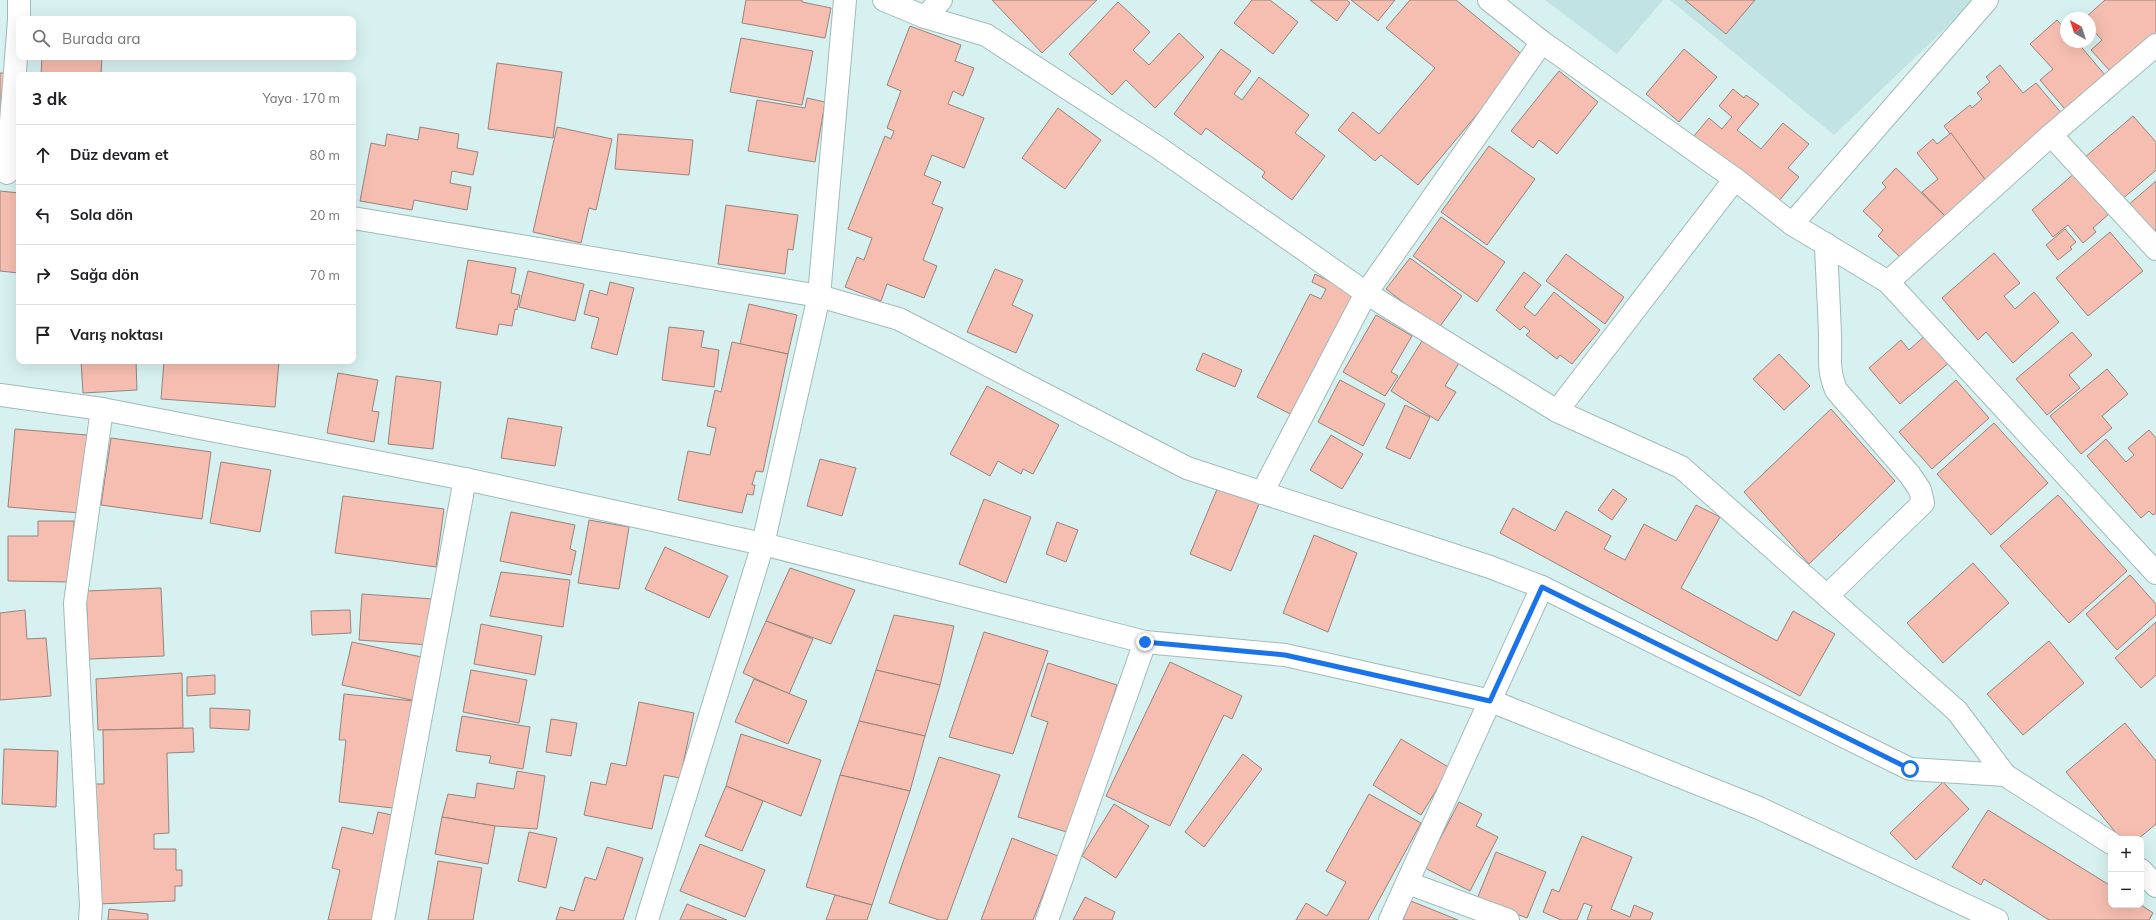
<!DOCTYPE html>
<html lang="tr">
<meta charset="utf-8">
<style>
:root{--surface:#fff;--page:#f2f2f2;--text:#202124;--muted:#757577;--line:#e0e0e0}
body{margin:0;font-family:Mulish,sans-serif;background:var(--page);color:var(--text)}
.controls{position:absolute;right:12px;bottom:12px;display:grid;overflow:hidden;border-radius:8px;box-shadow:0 4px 16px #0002}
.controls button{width:36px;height:36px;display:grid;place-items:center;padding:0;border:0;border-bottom:1px solid var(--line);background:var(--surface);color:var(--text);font:20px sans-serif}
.compass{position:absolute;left:2060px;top:12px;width:36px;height:36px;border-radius:50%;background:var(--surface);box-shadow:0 4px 16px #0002;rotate:321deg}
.stop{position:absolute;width:12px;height:12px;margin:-9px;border:3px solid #1a73e8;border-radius:50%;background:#fff}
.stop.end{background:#1a73e8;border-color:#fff;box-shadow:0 1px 4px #0008}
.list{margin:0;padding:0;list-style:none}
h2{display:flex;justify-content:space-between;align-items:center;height:52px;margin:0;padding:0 16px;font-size:17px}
h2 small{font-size:13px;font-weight:400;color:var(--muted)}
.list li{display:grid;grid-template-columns:26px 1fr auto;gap:12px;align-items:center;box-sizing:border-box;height:60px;padding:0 16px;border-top:1px solid var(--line)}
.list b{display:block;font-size:15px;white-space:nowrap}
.list em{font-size:13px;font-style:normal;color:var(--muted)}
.icon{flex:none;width:22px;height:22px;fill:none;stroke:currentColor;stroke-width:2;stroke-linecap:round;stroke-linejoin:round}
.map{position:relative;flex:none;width:2156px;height:920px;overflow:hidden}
.search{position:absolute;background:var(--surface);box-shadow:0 4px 16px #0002;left:16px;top:16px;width:340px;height:44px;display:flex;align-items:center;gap:10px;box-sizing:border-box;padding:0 14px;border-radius:8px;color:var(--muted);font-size:15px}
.panel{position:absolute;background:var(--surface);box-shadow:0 4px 16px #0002;left:16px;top:72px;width:340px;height:292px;border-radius:8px}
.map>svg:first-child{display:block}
.built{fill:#c2e3e4}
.building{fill:#f5beb0;stroke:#98837d}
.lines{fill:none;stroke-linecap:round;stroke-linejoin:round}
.minor-casing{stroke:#a1baba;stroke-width:24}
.minor{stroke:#fff;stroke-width:22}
.route{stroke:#1a73e8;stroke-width:5}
</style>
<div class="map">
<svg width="2156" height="920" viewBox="0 0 2156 920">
<rect width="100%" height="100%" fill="#d7f1f1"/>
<g class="built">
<path d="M1545,0H1663L1617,54Z"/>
<path d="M1670,0H1975L1834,135Z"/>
</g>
<g class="building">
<path d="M746,0H802V2L831,8L825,38L742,23Z"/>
<path d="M992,0H1097L1042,53Z"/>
<path d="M1252,0H1270L1298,22L1273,54L1234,23Z"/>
<path d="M1310,0H1347L1350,3L1337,21Z"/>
<path d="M1351,0H1395L1378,21Z"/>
<path d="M1410,0H1456L1525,57L1418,185L1381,155L1375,161L1338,130L1353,112L1379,134L1435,68L1386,28Z"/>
<path d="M1685,0H1755L1726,34Z"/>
<path d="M2105,0H2156V39L2070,115L2040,80L2053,69L2030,44L2057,20L2066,30V42H2077L2105,75L2110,71L2091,50L2102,40L2090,27V18H2085Z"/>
<path d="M1118,2L1150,32L1133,50L1149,65L1179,33L1204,57L1155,108L1126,80L1112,95L1069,54Z"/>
<path d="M910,26L961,45L955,61L974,68L963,96L953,91L948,104L984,118L964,168L932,155L924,175L941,182L932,204L943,208L923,260L937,266L924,298L887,284L881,301L845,287L857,257L864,260L872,238L848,229L885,136L891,139L894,131L887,128L901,91L887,85Z"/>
<path d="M741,38L813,51L802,105L730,92Z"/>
<path d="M1221,49L1251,71L1234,94L1242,100L1259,77L1309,115L1295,133L1325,156L1292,200L1262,177L1265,172L1206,128L1201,135L1174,114Z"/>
<path d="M1684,49L1717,77L1679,122L1646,94Z"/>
<path d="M42,57H102L101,75H41Z"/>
<path d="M497,63L562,72L553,138L488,129Z"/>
<path d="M2000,65L2023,93L2036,83L2063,115L1989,185L1944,126L1970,105L1972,108L1982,99L1977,93L1990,82L1986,77Z"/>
<path d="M1559,71L1598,102L1557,154L1539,140L1533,148L1511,131Z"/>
<path d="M0,73H7L0,148Z"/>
<path d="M1733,89L1744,98L1746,95L1759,104L1737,130L1761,149L1783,123L1809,144L1788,168L1799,177L1778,202L1733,164L1730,166L1694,136L1709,118L1722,129L1732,117L1719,106Z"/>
<path d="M807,98L825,102L815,162L748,151L757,100L805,108Z"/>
<path d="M1058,108L1101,140L1065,189L1022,158Z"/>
<path d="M2133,116L2156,142V170L2120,201L2084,158Z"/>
<path d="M420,127L459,134L457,148L478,152L473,175L452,171L450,183L471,187L467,210L414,200L412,210L360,201L371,143L385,146L387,134L418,140Z"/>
<path d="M557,127L612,139L596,210L589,208L581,243L533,232Z"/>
<path d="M1951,133L1989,185L1948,219L1922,192L1938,179L1917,153L1933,139L1937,144Z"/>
<path d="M618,134L693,140L689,175L615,169Z"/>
<path d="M1489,146L1535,179L1487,245L1441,212Z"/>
<path d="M1896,168L1948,219L1901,258L1878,236L1883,230L1863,211L1886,187L1882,183Z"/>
<path d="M2076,172L2110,213L2093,228L2096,232L2083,243L2068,225L2053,237L2032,210Z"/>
<path d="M2156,181V238L2127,206Z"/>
<path d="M0,191L19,193V273L0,271Z"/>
<path d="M726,205L798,215L793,250L788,249L785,274L718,264Z"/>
<path d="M1441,217L1505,262L1477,302L1413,256Z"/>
<path d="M2065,229L2076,242L2070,247L2072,249L2058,260L2046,245Z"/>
<path d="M2110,232L2143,271L2088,316L2056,278Z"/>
<path d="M1994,253L2020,283L2004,296L2015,309L2034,292L2059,322L2013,363L1986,332L1978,340L1942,298Z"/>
<path d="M1566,254L1624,297L1605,324L1546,281Z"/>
<path d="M1410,258L1462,296L1438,329L1386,289Z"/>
<path d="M468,260L516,268L511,293L520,295L517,310L515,309L512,326L499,324L497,335L456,328Z"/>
<path d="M995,269L1023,280L1012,305L1033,315L1016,353L967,332Z"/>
<path d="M528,271L584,284L575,321L519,307Z"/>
<path d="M1524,272L1541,285L1524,307L1535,316L1554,292L1600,330L1572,364L1560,355L1557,359L1526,335L1530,331L1524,326L1520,330L1496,310Z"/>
<path d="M1315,274L1361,297L1304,421L1257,397L1310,294L1321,299L1326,289L1312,282Z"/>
<path d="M610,282L634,288L617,355L591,348L599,318L584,314L590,290L607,295Z"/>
<path d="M749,304L797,315L788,354L740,344Z"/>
<path d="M1376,315L1412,336L1391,372L1398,376L1385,396L1343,372Z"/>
<path d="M669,327L704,331L701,347L719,350L714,387L662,380Z"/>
<path d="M2072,332L2092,355L2069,375L2080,388L2047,415L2016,379Z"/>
<path d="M1928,333L1951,361L1900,404L1869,368L1901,340L1909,350Z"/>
<path d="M1422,341L1459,363L1445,386L1456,392L1438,421L1391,391Z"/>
<path d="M732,342L788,354L763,472L756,471L752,485H755L753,495L747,494L742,513L678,500L688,451L710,455L716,428L707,426L715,390L721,392Z"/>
<path d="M1203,353L1242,370L1235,387L1196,370Z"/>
<path d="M1779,354L1810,386L1784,410L1753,379Z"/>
<path d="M81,361H136L137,390L83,393Z"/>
<path d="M164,361H279L275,407L161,399Z"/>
<path d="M2107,369L2128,394L2102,416L2112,428L2081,454L2050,416Z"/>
<path d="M338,373L378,380L372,411L379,412L374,442L327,433Z"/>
<path d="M396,376L441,382L433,449L388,444Z"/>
<path d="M1340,380L1385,404L1363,446L1318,422Z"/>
<path d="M1956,380L1989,418L1932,469L1899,432Z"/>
<path d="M987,386L1059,425L1033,474L1023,469L1021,474L998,461L990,476L950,454Z"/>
<path d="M1405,405L1430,417L1410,459L1386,448Z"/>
<path d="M1831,409L1895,481L1809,564L1744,492Z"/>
<path d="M508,418L562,427L555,466L501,458Z"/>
<path d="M1994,423L2048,483L1991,535L1937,474Z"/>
<path d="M15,429L87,435L80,513L8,507Z"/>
<path d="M2149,430L2156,438V513L2153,515L2149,511L2141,518L2087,456L2106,439L2126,462L2134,455L2128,448Z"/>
<path d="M1331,435L1363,454L1342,489L1310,470Z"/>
<path d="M111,438L211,452L202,519L101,505Z"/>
<path d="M820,459L856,468L842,516L807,506Z"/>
<path d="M221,462L271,470L260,532L210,523Z"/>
<path d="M1218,487L1259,504L1231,571L1190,554Z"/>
<path d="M1613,489L1627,499L1612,520L1598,510Z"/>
<path d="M2058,495L2127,571L2069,623L2000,546Z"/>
<path d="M343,496L444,509L436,567L335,553Z"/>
<path d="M984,499L1031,517L1006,583L959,564Z"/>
<path d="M1696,505L1720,517L1681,588L1777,641L1793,611L1835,634L1800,696L1500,533L1513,508L1555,531L1566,511L1611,536L1604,549L1625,560L1644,524L1676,541Z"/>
<path d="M511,512L575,525L570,549L576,551L571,575L500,561Z"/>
<path d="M589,520L629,527L619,589L578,583Z"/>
<path d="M38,521H74L73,582L8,581V536H38Z"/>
<path d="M1057,522L1078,530L1066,562L1046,554Z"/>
<path d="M1314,535L1357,553L1328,632L1283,613Z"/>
<path d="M665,547L728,576L709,618L645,589Z"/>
<path d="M1973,563L2009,603L1943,663L1907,623Z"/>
<path d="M790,568L855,590L831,644L766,621Z"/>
<path d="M501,572L570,580L563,627L490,616Z"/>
<path d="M2130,575L2156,604V615L2117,650L2086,614Z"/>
<path d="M161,588L164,656L89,659L86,591Z"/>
<path d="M362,594L433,599L430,645L359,640Z"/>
<path d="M25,610L27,639L46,638L51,696L0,700V613Z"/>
<path d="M350,610L351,633L312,635L311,611Z"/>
<path d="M894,615L954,626L940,685L876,670Z"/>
<path d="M766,621L813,639L789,694L743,673Z"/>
<path d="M2156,622V675L2141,688L2115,658Z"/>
<path d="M481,624L542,636L535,675L474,664Z"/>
<path d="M984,632L1048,651L1013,754L949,737Z"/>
<path d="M2049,641L2084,683L2023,735L1987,694Z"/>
<path d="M352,642L426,658L416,701L342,685Z"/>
<path d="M1170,662L1242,696L1232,719L1224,715L1170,826L1106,796Z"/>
<path d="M1048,663L1117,685L1070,833L1018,817L1048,722L1031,716Z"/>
<path d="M471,670L527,680L519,723L463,712Z"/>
<path d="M876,670L940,685L925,736L859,721Z"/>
<path d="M182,673L183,728L98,730L96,679Z"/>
<path d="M215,675V694L187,696V677Z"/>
<path d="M754,679L807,701L788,744L735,722Z"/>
<path d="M344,694L414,701L402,809L339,802L346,740H339Z"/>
<path d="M639,702L694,713L680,778L664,775L652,829L584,815L591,782L606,785L611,763L626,766Z"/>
<path d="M210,708L250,710L249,730L210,728Z"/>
<path d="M462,716L530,727L523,769L489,763L491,756L456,751Z"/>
<path d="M551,719L577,723L571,756L546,752Z"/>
<path d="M859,721L925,736L910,791L840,775Z"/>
<path d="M2125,723L2156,761V824L2138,839H2121L2066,772Z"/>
<path d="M193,728L194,752L167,753L169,833L154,834V849H176V870H182V886H175V901L97,904L94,784H104L103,730Z"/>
<path d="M741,734L821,760L801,816L726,786Z"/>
<path d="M1401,739L1450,768L1421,815L1373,785Z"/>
<path d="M4,749L58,751L56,807L2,804Z"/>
<path d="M1243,754L1262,769L1204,847L1185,832Z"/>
<path d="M939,757L1000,775L947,920H939L889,903Z"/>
<path d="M517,771L545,776L537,829L495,826L442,817L448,794L475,798L477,783L514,789Z"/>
<path d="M840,775L910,791L872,905L806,887Z"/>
<path d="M1943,782L1969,809L1916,860L1890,833Z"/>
<path d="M726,786L763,801L742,851L705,836Z"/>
<path d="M1369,794L1421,823L1368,920H1296L1306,903L1327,916L1346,882L1326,871Z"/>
<path d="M1459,802L1482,814L1476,826L1498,837L1470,891L1425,868Z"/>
<path d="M1114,804L1149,826L1116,878L1082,856Z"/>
<path d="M1988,810L2111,886V905H2141L2153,913L2149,920H2049L1984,879L1981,885L1952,867Z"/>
<path d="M378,812L401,817L377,920H328L340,870L332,868L342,827L373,834Z"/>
<path d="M442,817L495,826L488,864L435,854Z"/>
<path d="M529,832L557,838L546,888L518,881Z"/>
<path d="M1582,836L1632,857L1611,909L1630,917L1634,905L1653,913L1650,920H1587L1592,906L1584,903L1577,920H1561L1543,912L1552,889L1559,892Z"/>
<path d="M1012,838L1058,856L1033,920H981Z"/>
<path d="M700,844L765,870L745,917L680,891Z"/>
<path d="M607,847L643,858L623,920H556L560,907L574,911L585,877L596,880Z"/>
<path d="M1496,852L1546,872L1527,918L1477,899Z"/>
<path d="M438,861L482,868L473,920H428Z"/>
<path d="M835,895L872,905L867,920H826Z"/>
<path d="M1085,897L1115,912L1112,920H1073Z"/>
<path d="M1411,901L1458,920H1403Z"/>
<path d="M687,904L727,920H680Z"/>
<path d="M109,909L148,914V920H108Z"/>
</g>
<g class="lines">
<g class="minor-casing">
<g id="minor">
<path d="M19,0V19"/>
<path d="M884,0L925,17L986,35L1159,148L1366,293L1557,411L1681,467L1957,711L2005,775"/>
<path d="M1489,0L1542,42L1735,179L1792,224L1888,282L2156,573"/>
<path d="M925,17L941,0"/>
<path d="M2156,45L2051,135L2156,249"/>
<path d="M7,173L19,20"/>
<path d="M353,218L819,296L899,319L1187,468L1490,567L1542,587L1910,769L2005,775L2111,843"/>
<path d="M1792,224L1987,0"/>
<path d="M1826,244C1827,274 1829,304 1830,335C1831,357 1827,368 1836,390L1910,475L1920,490L1923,503L1827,596"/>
<path d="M1888,282L2051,135"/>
<path d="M0,395L102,409L465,479L763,544L1145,642L1285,655L1491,701L1759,808L1997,920"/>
<path d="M1557,411L1735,179"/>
<path d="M1262,493L1366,293L1542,42"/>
<path d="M2141,870L2156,886"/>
<path d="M1408,883L1508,920"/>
<path d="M90,920L91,906L75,603L102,409"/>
<path d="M383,920L465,479"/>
<path d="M647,920L763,544L819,296L845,0"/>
<path d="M1047,920L1145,642"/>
<path d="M1390,920L1542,587"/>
</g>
</g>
<use href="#minor" class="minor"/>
</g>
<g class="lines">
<path class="route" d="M1145,642L1285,655L1490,701L1542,587L1910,769"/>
</g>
</svg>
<div class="controls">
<button>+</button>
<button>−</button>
</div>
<svg class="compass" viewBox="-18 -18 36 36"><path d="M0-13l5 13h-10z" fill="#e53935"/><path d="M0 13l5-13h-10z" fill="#757577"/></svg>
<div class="stop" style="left:1910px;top:769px"></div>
<div class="stop end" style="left:1145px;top:642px"></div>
<div class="search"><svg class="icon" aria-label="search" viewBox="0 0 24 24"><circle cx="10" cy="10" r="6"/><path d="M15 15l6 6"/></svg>Burada ara</div>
<section class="panel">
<h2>3 dk<small>Yaya · 170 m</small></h2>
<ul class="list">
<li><svg class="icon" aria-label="ahead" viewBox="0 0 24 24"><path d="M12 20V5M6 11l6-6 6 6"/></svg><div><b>Düz devam et</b></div><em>80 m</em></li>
<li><svg class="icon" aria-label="left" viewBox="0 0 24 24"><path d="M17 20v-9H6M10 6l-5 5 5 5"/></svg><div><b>Sola dön</b></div><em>20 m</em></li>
<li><svg class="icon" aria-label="right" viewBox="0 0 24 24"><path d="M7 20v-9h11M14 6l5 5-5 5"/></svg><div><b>Sağa dön</b></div><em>70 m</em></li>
<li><svg class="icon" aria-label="arrive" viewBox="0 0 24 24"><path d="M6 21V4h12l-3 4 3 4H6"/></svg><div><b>Varış noktası</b></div></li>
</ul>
</section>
</div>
